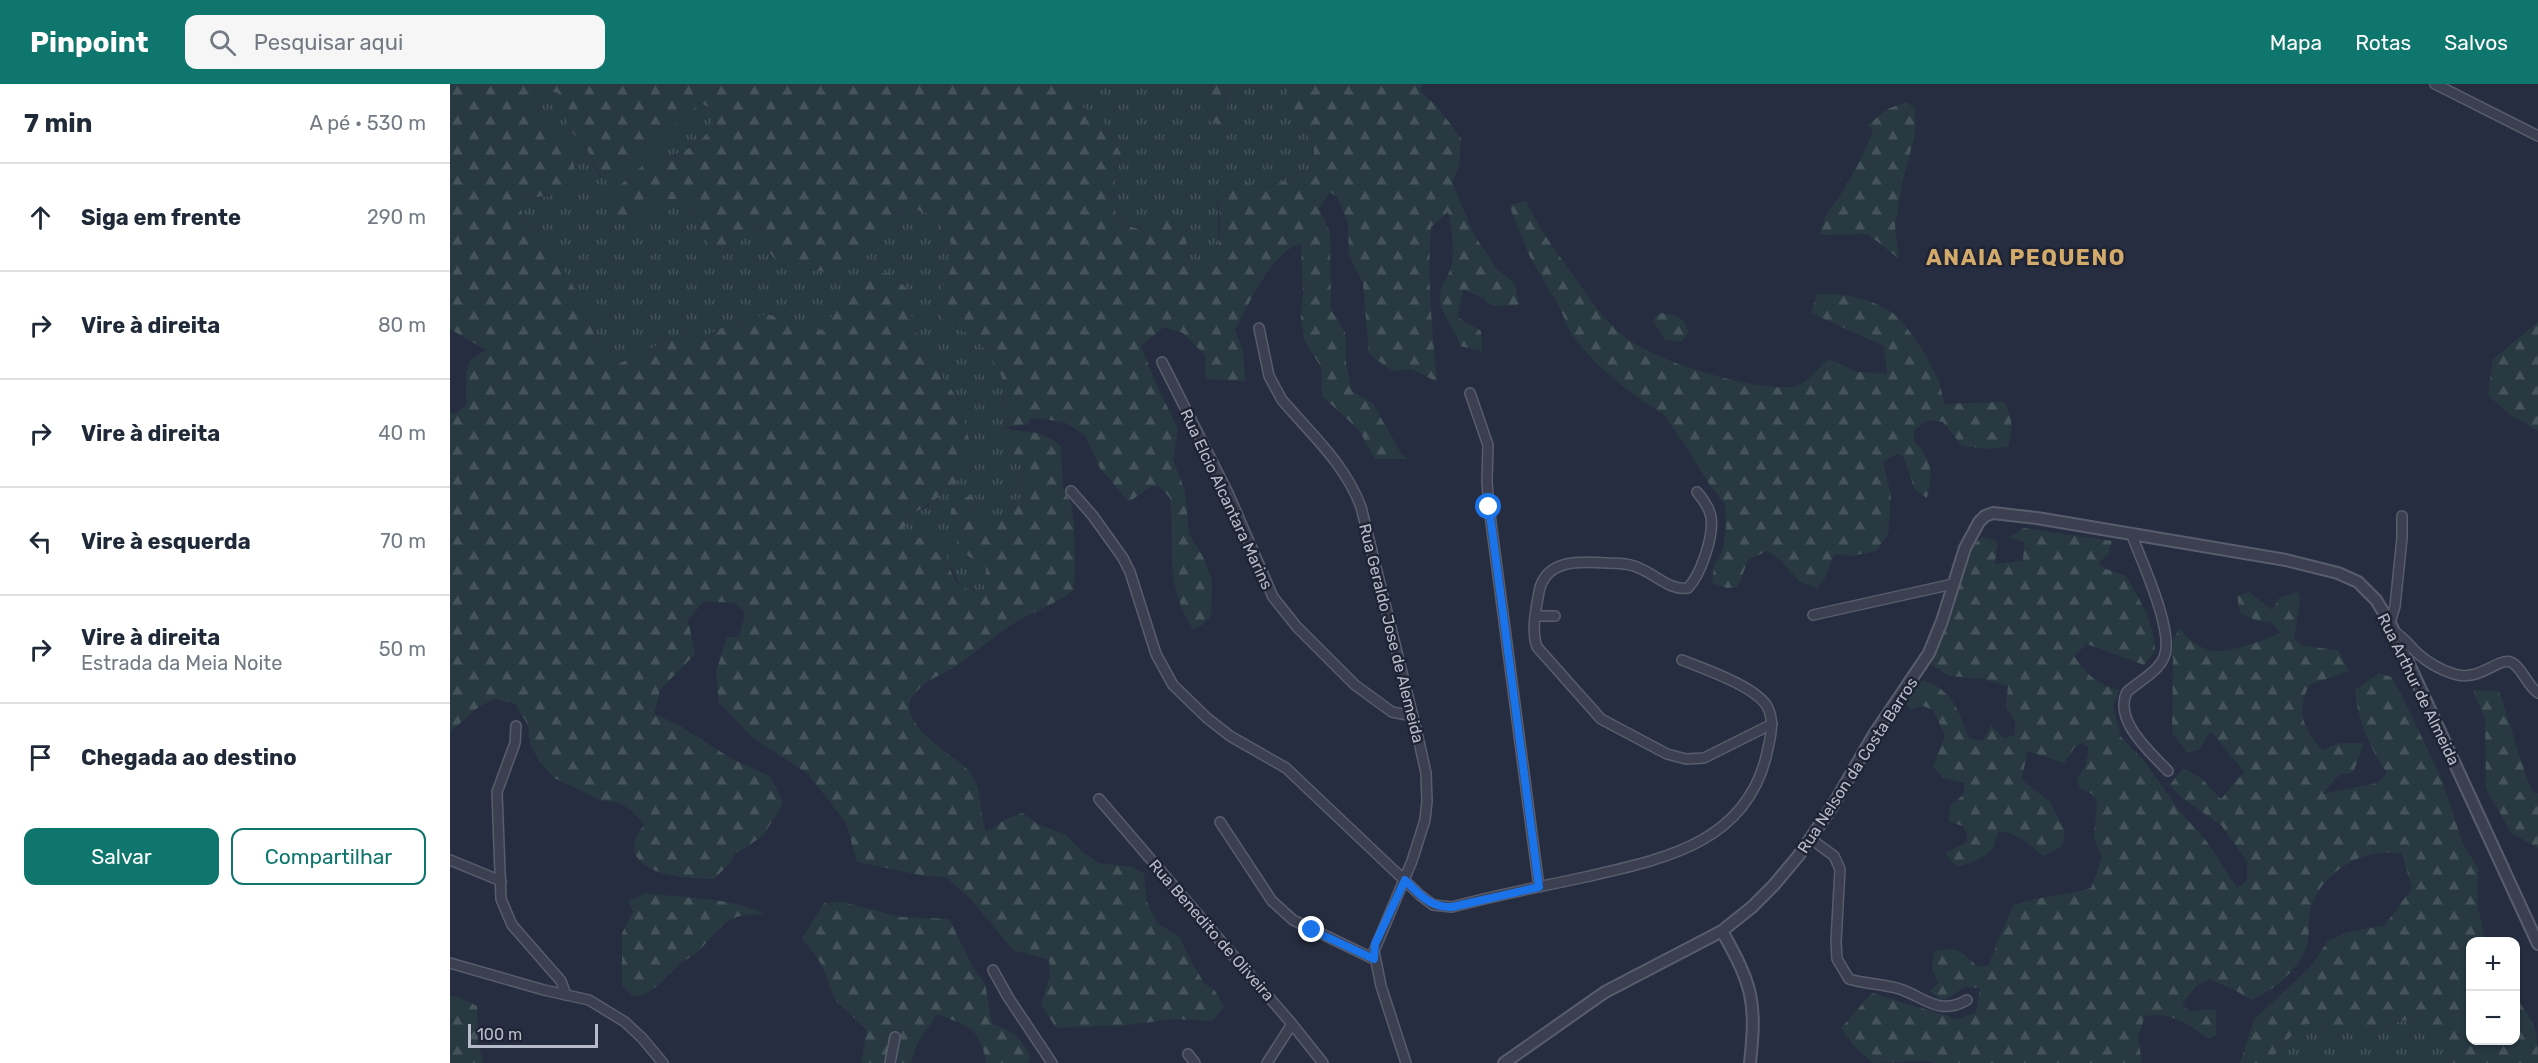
<!DOCTYPE html>
<html lang="pt">
<meta charset="utf-8">
<style>
:root{--surface:#fff;--page:#f6f6f7;--text:#1f2937;--muted:#747a83;--line:#e0e1e3;--accent:#0f766e}
body{margin:0;font-family:Rubik,sans-serif;background:var(--page);color:var(--text)}
.controls{position:absolute;right:18px;bottom:18px;display:grid;overflow:hidden;border-radius:12px;box-shadow:0 2px 4px #0004}
.controls button{width:54px;height:54px;display:grid;place-items:center;padding:0;border:0;border-bottom:2px solid var(--line);background:var(--surface);color:var(--text);font:30px sans-serif}
.scale{position:absolute;left:18px;bottom:15px;width:130px;box-sizing:border-box;padding-left:6px;border:3px solid #b7bbca;border-top:0;font-size:16px;line-height:21px;white-space:nowrap;color:#b7bbca;-webkit-text-stroke:4px #1f2435;paint-order:stroke}
.stop{position:absolute;width:18px;height:18px;margin:-14px;border:4px solid #1a73e8;border-radius:50%;background:#fff}
.stop.end{background:#1a73e8;border-color:#fff;box-shadow:0 2px 6px #0008}
.list{margin:0;padding:0;list-style:none}
h2{display:flex;justify-content:space-between;align-items:center;height:78px;margin:0;padding:0 24px;font-size:26px}
h2 small{font-size:20px;font-weight:400;color:var(--muted)}
.list li{display:grid;grid-template-columns:39px 1fr auto;gap:18px;align-items:center;box-sizing:border-box;height:108px;padding:0 24px;border-top:2px solid var(--line)}
.list b{display:block;font-size:22px;white-space:nowrap}
.list p{margin:0;font-size:20px;white-space:nowrap;color:var(--muted)}
.list em{font-size:20px;font-style:normal;color:var(--muted)}
.actions{display:flex;gap:12px;padding:18px 24px}
.actions a{flex:1;padding:14px 0;border:2px solid var(--accent);border-radius:12px;text-align:center;font-size:21px;color:var(--accent)}
.actions .main{background:var(--accent);color:#fff}
.icon{flex:none;width:33px;height:33px;fill:none;stroke:currentColor;stroke-width:2;stroke-linecap:round;stroke-linejoin:round}
.map{position:relative;flex:none;width:2088px;height:979px;overflow:hidden}
header{display:flex;align-items:center;gap:36px;box-sizing:border-box;height:84px;padding:0 30px;background:var(--accent);color:#fff}
header strong{font-size:28px}
nav{display:flex;gap:33px;margin-inline-start:auto;font-size:21px}
.search{width:420px;height:54px;background:var(--page);display:flex;align-items:center;gap:15px;box-sizing:border-box;padding:0 21px;border-radius:12px;color:var(--muted);font-size:22px}
main{display:flex}
aside{flex:1;background:var(--surface)}
.map>svg:first-child{display:block}
.grass{fill:url(#grass-tufts)}
.forest{fill:url(#forest-firs)}
.lines{fill:none;stroke-linecap:round;stroke-linejoin:round}
.minor-casing{stroke:#585d6d;stroke-width:12}
.tertiary-casing{stroke:#585d6d;stroke-width:14}
.minor{stroke:#3b3f4f;stroke-width:9}
.tertiary{stroke:#3b3f4f;stroke-width:10}
.route{stroke:#1a73e8;stroke-width:8}
.labels{text-anchor:middle;stroke-width:5;stroke-linejoin:round;paint-order:stroke}
.street-label{font-size:16px;fill:#b7bbca;stroke:#1f2435}
.district-label{font-size:22px;font-weight:bold;letter-spacing:1.5px;fill:#d2aa6a;stroke:#1f2435}
</style>
<header>
<strong>Pinpoint</strong>
<div class="search"><svg class="icon" aria-label="search" viewBox="0 0 24 24"><circle cx="10" cy="10" r="6"/><path d="M15 15l6 6"/></svg>Pesquisar aqui</div>
<nav><a>Mapa</a><a>Rotas</a><a>Salvos</a></nav>
</header>
<main>
<aside>
<h2>7 min<small>A pé · 530 m</small></h2>
<ul class="list">
<li><svg class="icon" aria-label="ahead" viewBox="0 0 24 24"><path d="M12 20V5M6 11l6-6 6 6"/></svg><div><b>Siga em frente</b></div><em>290 m</em></li>
<li><svg class="icon" aria-label="right" viewBox="0 0 24 24"><path d="M7 20v-9h11M14 6l5 5-5 5"/></svg><div><b>Vire à direita</b></div><em>80 m</em></li>
<li><svg class="icon" aria-label="right" viewBox="0 0 24 24"><path d="M7 20v-9h11M14 6l5 5-5 5"/></svg><div><b>Vire à direita</b></div><em>40 m</em></li>
<li><svg class="icon" aria-label="left" viewBox="0 0 24 24"><path d="M17 20v-9H6M10 6l-5 5 5 5"/></svg><div><b>Vire à esquerda</b></div><em>70 m</em></li>
<li><svg class="icon" aria-label="right" viewBox="0 0 24 24"><path d="M7 20v-9h11M14 6l5 5-5 5"/></svg><div><b>Vire à direita</b><p>Estrada da Meia Noite</p></div><em>50 m</em></li>
<li><svg class="icon" aria-label="arrive" viewBox="0 0 24 24"><path d="M6 21V4h12l-3 4 3 4H6"/></svg><div><b>Chegada ao destino</b></div></li>
</ul>
<div class="actions"><a class="main">Salvar</a><a>Compartilhar</a></div>
</aside>
<div class="map">
<svg width="2088" height="979" viewBox="0 0 2088 979">
<defs>
<pattern id="grass-tufts" width="24" height="20" patternUnits="userSpaceOnUse" patternTransform="scale(1.5)"><rect width="24" height="20" fill="#283941"/><path d="M3 7l-1-3M5 7V3M7 7l1-3M15 17l-1-3M17 17v-4M19 17l1-3" fill="none" stroke="#45545b"/></pattern>
<pattern id="forest-firs" width="22" height="20" patternUnits="userSpaceOnUse" patternTransform="scale(1.5)"><rect width="22" height="20" fill="#283941"/><path d="M5 1l3.5 6h-7zM16 11l3.5 6h-7z" fill="#45545b"/></pattern>
</defs>
<rect width="100%" height="100%" fill="#262d40"/>
<g class="grass">
<path d="M624,0H754L759,37L776,21L778,0H838L839,23L864,60V84L849,95L835,96L814,108L767,113L769,151L767,171L758,184L740,183L736,155L666,138L664,102L671,70L651,34L628,21Z"/>
<path d="M86,4L108,9L120,46L136,63L150,93L189,72L250,19L263,25C263,30 264,40 262,45C252,66 218,73 198,77L191,137L211,115H227L244,119L248,145L276,167L307,145C318,155 317,166 324,174C336,188 369,186 385,189L438,136L460,123L484,132L501,159L503,181L484,220C488,225 492,234 497,239C504,245 514,246 522,252C548,275 564,309 556,343L562,346C554,365 568,369 572,385C580,414 562,428 540,441L530,438L525,429L526,414L518,472L536,483L534,506C504,511 512,495 497,479C489,470 467,461 456,454L440,466L463,430L479,422L510,318L469,261L459,223L456,204L381,235L372,247L317,230L282,239L254,253L229,251L162,283L148,262L135,223L114,186L73,137L70,116L100,112L120,62L96,45L78,26Z"/>
<path d="M1968,933L1992,952L2002,975L2000,979H1817L1850,942L1863,939L1913,947Z"/>
</g>
<g class="forest">
<path d="M0,0H624L628,21L651,34L671,70L664,102L666,138L689,145L724,130L736,155L740,183L758,184C773,164 772,137 767,113L786,93L814,108L835,96L849,95L864,84V60L839,23L838,0H973L970,7L985,20L1011,54L1009,83L1002,98L1023,149L1046,184L1065,200L1069,221L1042,222L1032,213L1013,206L1007,233L1031,247L1032,267L1010,262C1007,245 991,232 990,215C989,202 997,195 1001,184C1005,172 1002,139 998,128L981,143C977,195 982,246 987,298L962,285L942,287L919,270L913,199L899,172L898,139L887,113L880,108L869,124L880,148L881,226L895,248L896,279L902,307L923,320L951,369L958,375H925L909,346L872,312L871,283L854,256L851,234L853,208L851,160C823,165 798,222 785,246L793,267L795,297L755,295V271L733,249L714,243L691,262L707,302L728,345L723,376L735,407L739,450L753,473L762,496L761,532L752,541L743,545C712,495 726,466 720,414L710,403L701,402L679,418L650,384L635,351L616,339L590,334L579,335L578,340L556,343C564,309 548,275 522,252C514,246 504,245 497,239C492,234 488,225 484,220L503,181L501,159L484,132L459,123L438,136L386,189C369,186 336,188 324,174C316,166 317,154 307,145L276,167L261,165L248,145L244,119L227,115H211L191,137L166,140L161,109L198,77L227,71L248,59L262,44L263,25L250,19L163,97L151,93L136,63L120,46L108,9L86,4L78,26L96,45L120,62L125,88L119,108L70,116L73,137L114,186L135,223L148,262L162,283L229,251L254,253L282,239L317,230L372,246L397,209L417,191L439,189L456,204L459,223L469,261L510,318L519,356L514,381L504,403L463,430L441,465L456,454L494,453C497,479 501,512 534,506L536,483L518,472L500,446L501,425L522,409L526,414L525,429L530,438L540,441C562,428 580,414 572,385C568,369 553,365 562,346C580,347 597,349 611,362L613,404L621,419L624,440L625,486L623,507C604,521 582,528 563,540C542,554 524,570 503,584C486,594 470,598 460,617C457,623 461,632 465,638C478,662 519,677 526,699C531,714 531,732 536,748L558,734L573,729L587,740L615,750L632,768L649,779L682,783L694,789L696,816L707,839L730,853L737,870L754,899L765,907L774,923L762,937L724,935L678,941L606,944L591,920L600,892L599,876L563,866L519,813L495,793L475,792L407,778L396,739L358,690L303,654L269,619L266,588L277,553H289L295,529L285,519L254,517L238,536L245,570L210,606L204,630L227,640L282,675L320,692L333,719L313,752L285,770L279,780L264,795C242,795 177,792 185,757C186,751 192,745 194,740L182,727L168,718L152,717L104,694L88,675L80,660L78,641L65,620L45,615L30,622L0,648V329L4,331L16,321V290L20,276L36,266L0,245Z"/>
<path d="M754,0H778L776,21L783,32L771,41L759,37Z"/>
<path d="M1456,18L1465,24V50L1452,100L1445,142L1449,175L1418,150L1370,151C1375,129 1377,130 1389,113C1400,97 1418,64 1423,45L1418,42L1435,26Z"/>
<path d="M1076,117C1089,145 1107,169 1125,194C1140,215 1154,237 1175,253C1203,277 1311,310 1347,302C1357,299 1370,282 1378,275L1408,288L1437,290L1434,262L1361,229L1367,210C1391,209 1416,213 1438,226C1455,235 1479,275 1487,293C1491,301 1492,311 1494,320L1554,318C1563,332 1563,348 1558,363L1540,365L1512,362L1493,338L1478,336L1464,346V357C1483,378 1483,387 1477,414L1465,406L1453,372L1447,370L1433,378L1441,411L1438,450L1426,467L1401,472L1384,470L1374,496L1367,504L1350,498L1330,476L1317,467L1298,476L1288,503L1277,504L1262,499L1264,482L1273,465L1276,443L1275,420L1258,398L1241,370L1214,331L1177,306L1145,278L1122,252L1109,222L1080,173L1059,121Z"/>
<path d="M1212,229C1227,231 1234,234 1239,248L1231,258L1215,256L1203,237L1205,232Z"/>
<path d="M2088,238V347L2058,329L2038,311L2043,275Z"/>
<path d="M1574,444L1662,457L1658,470L1648,479L1656,485L1676,492C1690,516 1704,539 1705,567L1694,581L1637,560L1624,572C1635,589 1649,602 1669,606L1663,621L1671,653L1694,677L1729,726L1757,758L1787,804L1797,797V777L1771,741L1732,714L1720,701L1733,684L1751,694L1771,715L1794,688L1761,647L1749,666L1737,669L1722,649L1723,575L1718,564L1730,544C1736,555 1752,566 1765,567C1778,569 1819,555 1830,549L1821,538L1807,537L1790,529L1787,512L1799,508L1822,526L1829,514L1848,508L1850,516L1844,555L1853,562L1888,566L1899,587L1859,601C1846,629 1853,644 1872,666L1889,659H1914L1903,689L1890,690L1872,710L1928,699L1937,689C1921,666 1907,635 1905,606L1929,589L1941,593L1955,618L1992,696L2013,760L2028,784L2027,817L2035,857L2020,858V956H2066V913C2085,942 2088,942 2088,979H2000L2002,975L1992,952L1967,933L1913,947L1863,939L1850,942L1817,979H1790L1804,936L1861,882L1878,857L1895,849L1935,841L1962,804L1952,770C1916,762 1872,787 1861,823C1857,836 1861,850 1856,864C1846,888 1824,906 1801,916L1785,906L1759,895L1746,902L1732,921L1739,927L1766,925V951L1759,955C1739,941 1721,927 1695,932L1688,953L1692,979H1485L1475,977L1423,979L1406,964L1391,944L1422,909L1507,935L1526,929L1530,904L1515,903L1493,917L1480,907L1488,899L1482,884L1484,867C1506,862 1511,867 1527,882H1538L1563,821C1590,812 1615,812 1641,804L1652,774L1644,754L1647,715L1642,710L1630,704L1627,694L1635,682L1639,664L1632,659L1625,663L1614,679L1577,667L1572,696L1600,718L1615,747L1612,762L1593,772C1580,761 1566,747 1548,748L1543,765L1528,776L1507,783L1495,769L1517,758V750L1513,742L1499,738L1500,722L1513,711L1515,699L1494,694L1483,683L1495,651L1483,626L1473,622L1460,625L1453,613L1474,596C1504,608 1508,626 1519,654L1533,657L1541,641L1554,654L1565,651V637L1556,624L1558,602L1533,595L1499,592L1482,581L1483,563L1516,467L1532,453L1541,455L1547,459L1545,480L1573,477L1574,458L1559,453Z"/>
<path d="M2023,606L2049,607C2061,641 2069,676 2083,709H2088V764L2061,749L2036,704L2035,635Z"/>
<path d="M195,809C236,815 279,812 317,831C274,827 274,843 247,868C243,873 236,875 231,879C213,894 208,908 183,913L172,901V849L183,828L178,818Z"/>
<path d="M393,818L451,833L499,835L524,885L535,900L542,940C562,946 571,954 580,972L578,979H536C531,944 518,942 487,930L467,960L461,979H447L450,946L442,947L436,979H411L417,946L385,916L372,881L352,854L374,819Z"/>
<path d="M0,912L9,913L27,922L28,957L33,979H0Z"/>
</g>
<g class="lines">
<g class="minor-casing">
<g id="minor">
<path d="M1985,0L2088,52"/>
<path d="M809,244L819,292L832,316C862,351 895,380 911,423L968,653L976,689L977,717L975,736L962,777L924,867L931,902L956,979"/>
<path d="M712,278L778,409L823,513L847,543L905,601L942,628L963,632"/>
<path d="M1020,309L1038,361L1037,398L1039,423L1089,803"/>
<path d="M621,407L643,432L673,474L680,488L706,570L723,601L757,634L780,652L836,684L970,811L983,821L1002,823C1045,811 1090,803 1135,793C1214,775 1300,759 1318,664C1321,651 1324,637 1318,624C1308,603 1254,585 1232,576"/>
<path d="M1247,408C1253,415 1259,423 1261,433C1264,452 1251,490 1238,504C1218,507 1204,488 1184,482C1176,479 1166,479 1157,479C1130,477 1095,475 1089,508C1086,525 1081,547 1087,563L1151,635L1217,670L1236,675L1254,674L1322,640"/>
<path d="M1681,449C1691,476 1725,548 1714,573C1709,587 1688,598 1677,608C1663,636 1700,668 1718,687"/>
<path d="M1363,531L1503,500"/>
<path d="M1087,532H1105"/>
<path d="M1940,539L1945,522L1952,454V432"/>
<path d="M1943,547C1953,552 1959,561 1967,569C1977,578 1991,586 2004,590C2031,599 2051,569 2064,580C2074,588 2078,602 2088,609"/>
<path d="M66,642L65,659L47,708L51,815L62,841L111,897L116,911"/>
<path d="M649,715L842,940L873,979"/>
<path d="M770,738L822,817L843,836L924,875"/>
<path d="M1361,755L1384,772L1390,785L1386,858L1387,875L1399,895C1415,900 1434,900 1450,905C1476,914 1489,932 1517,916"/>
<path d="M0,776L51,797"/>
<path d="M0,879L94,906L139,916L175,938L192,954L213,979"/>
<path d="M543,886L558,913L602,979"/>
<path d="M738,970L745,979"/>
<path d="M440,979L445,953"/>
<path d="M817,979L842,940"/>
</g>
</g>
<g class="tertiary-casing">
<g id="tertiary">
<path d="M1272,847C1302,901 1307,916 1300,979"/>
<path d="M1054,979L1155,908L1272,847L1302,823L1324,801L1349,771L1382,723L1423,652L1479,569L1492,537L1515,464L1529,438L1535,432L1543,429L1587,434L1836,476L1888,489L1908,498L1926,516L1940,539L2088,860"/>
</g>
</g>
<use href="#minor" class="minor"/>
<use href="#tertiary" class="tertiary"/>
</g>
<g class="lines">
<path class="route" d="M862,846L924,875L925,860L955,796C969,810 980,824 1002,823L1089,803L1039,423"/>
</g>
<g class="labels">
<g class="street-label">
<text transform="translate(777 415) rotate(65)" y="6">Rua Elcio Alcantara Marins</text>
<text transform="translate(942 549) rotate(76)" y="6">Rua Geraldo Jose de Alemeida</text>
<text transform="translate(1969 605) rotate(64)" y="6">Rua Arthur de Almeida</text>
<text transform="translate(1407 681) rotate(-57)" y="6">Rua Nelson da Costa Barros</text>
<text transform="translate(762 846) rotate(49)" y="6">Rua Benedito de Oliveira</text>
</g>
<g class="district-label">
<text x="1576" y="181">ANAIA PEQUENO</text>
</g>
</g>
</svg>
<div class="controls">
<button>+</button>
<button>−</button>
</div>
<div class="scale">100 m</div>
<div class="stop" style="left:1039px;top:423px"></div>
<div class="stop end" style="left:862px;top:846px"></div>
</div>
</main>
